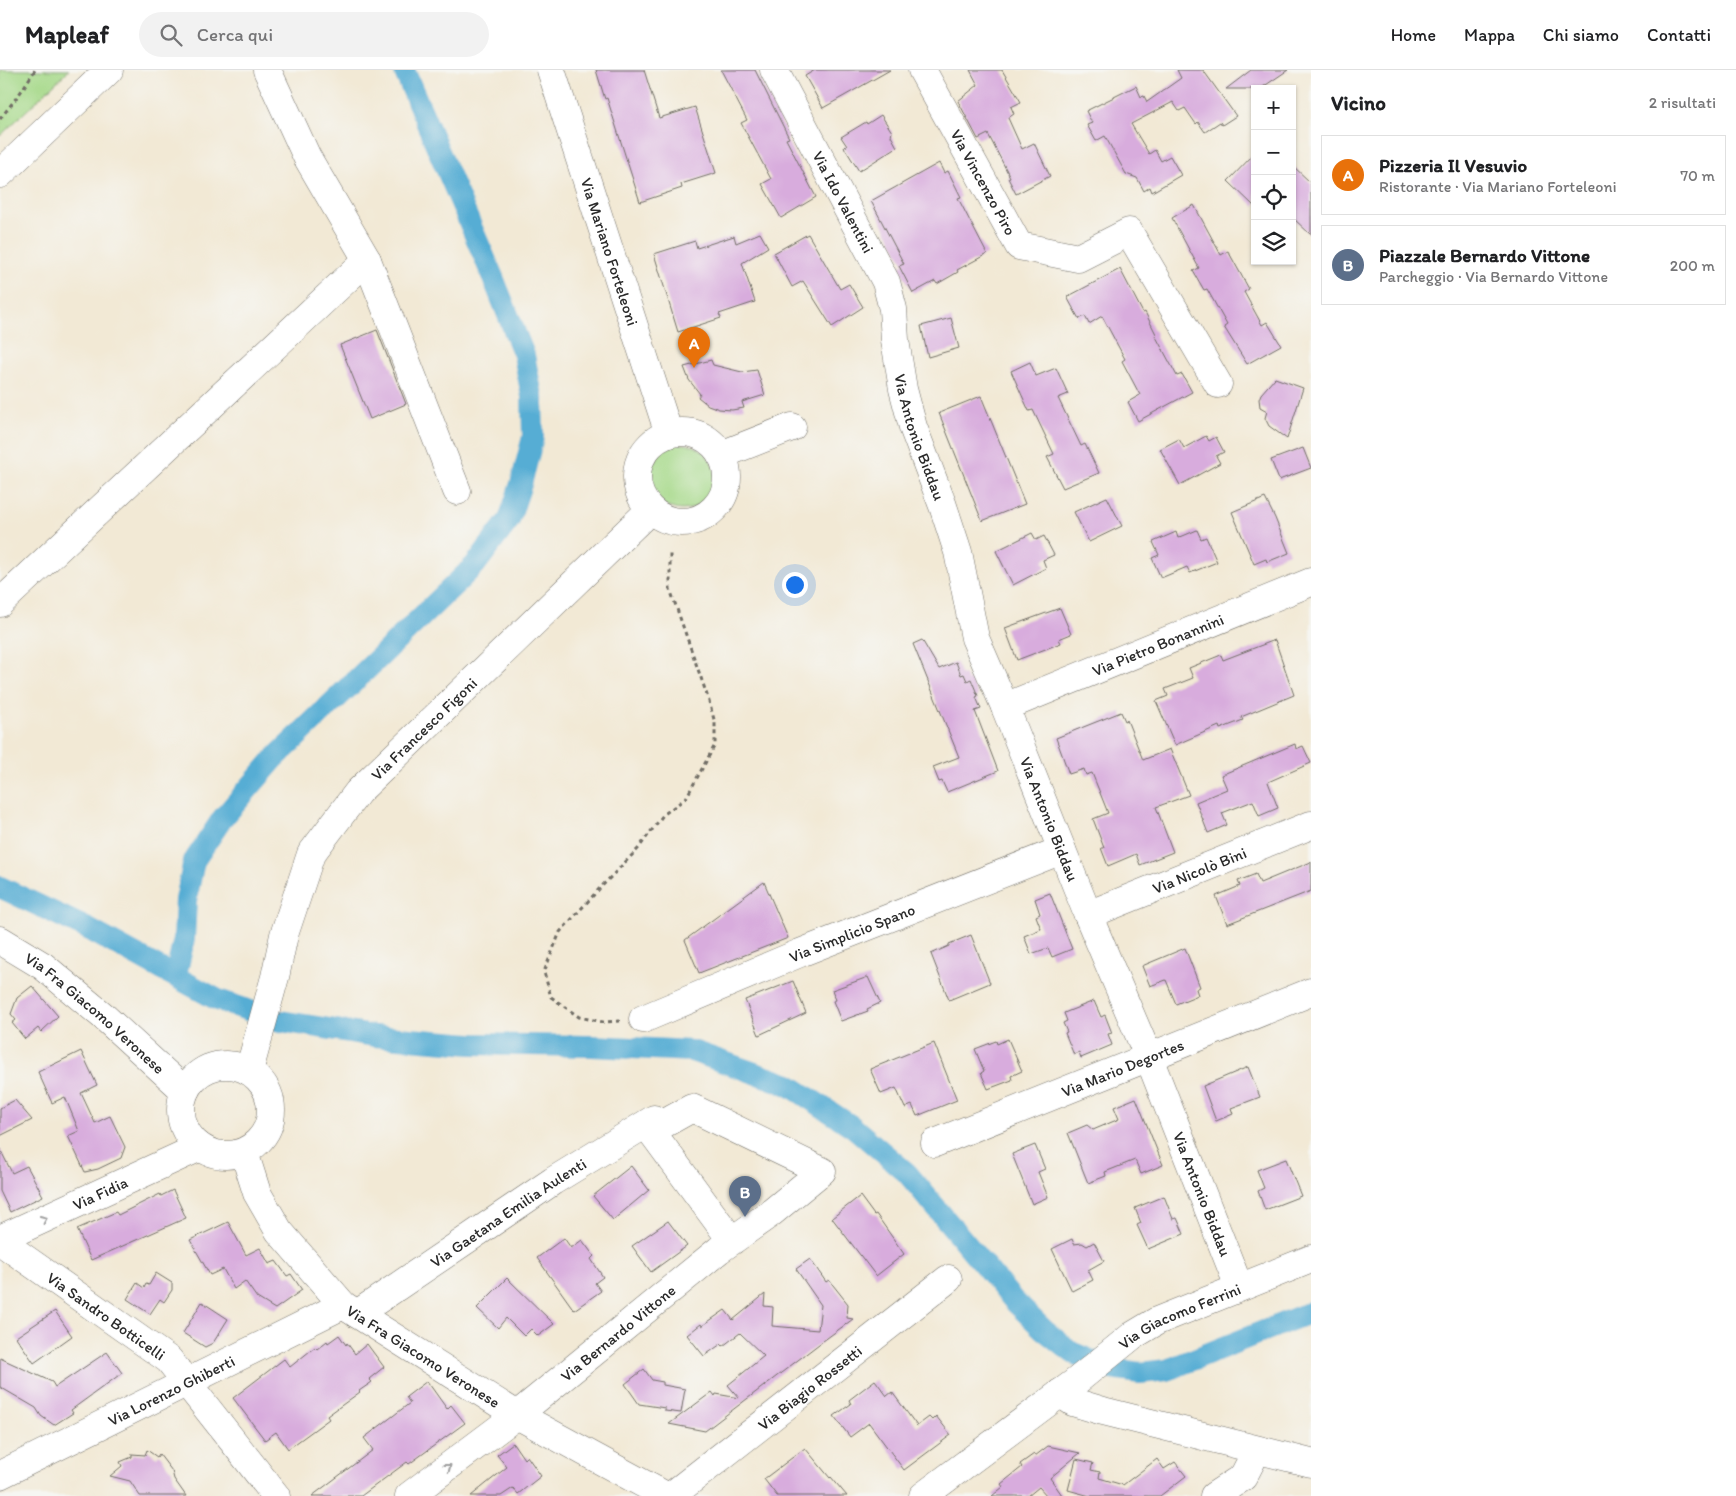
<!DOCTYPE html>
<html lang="it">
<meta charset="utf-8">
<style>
:root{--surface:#fff;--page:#f2f2f2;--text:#202124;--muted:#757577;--line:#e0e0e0;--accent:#ea580c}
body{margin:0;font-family:Itim,sans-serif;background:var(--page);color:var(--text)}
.controls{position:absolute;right:15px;top:15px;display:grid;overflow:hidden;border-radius:0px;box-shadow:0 1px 4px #0004}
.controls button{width:45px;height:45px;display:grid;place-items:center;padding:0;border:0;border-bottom:1px solid var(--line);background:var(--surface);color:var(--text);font:25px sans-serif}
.you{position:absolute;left:794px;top:514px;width:18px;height:18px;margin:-12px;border:4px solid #fff;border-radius:50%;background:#1a73e8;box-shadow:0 0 0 8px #1a73e833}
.badge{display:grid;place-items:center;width:32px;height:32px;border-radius:50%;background:var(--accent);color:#fff;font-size:16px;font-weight:700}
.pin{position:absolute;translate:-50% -41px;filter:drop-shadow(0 1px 2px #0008)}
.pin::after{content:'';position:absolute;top:26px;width:18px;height:15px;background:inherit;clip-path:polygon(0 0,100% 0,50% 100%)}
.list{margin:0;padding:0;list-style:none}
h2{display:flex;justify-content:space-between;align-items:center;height:65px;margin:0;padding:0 20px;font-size:21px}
h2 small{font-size:16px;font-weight:400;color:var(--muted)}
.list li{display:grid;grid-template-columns:32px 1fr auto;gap:15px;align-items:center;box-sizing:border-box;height:80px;margin:0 10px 10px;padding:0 10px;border:1px solid var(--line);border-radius:0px}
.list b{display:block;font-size:19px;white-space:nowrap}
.list p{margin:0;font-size:16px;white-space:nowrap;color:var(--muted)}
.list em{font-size:16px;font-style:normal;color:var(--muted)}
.icon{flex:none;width:28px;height:28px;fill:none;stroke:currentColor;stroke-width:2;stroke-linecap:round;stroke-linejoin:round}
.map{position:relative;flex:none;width:1311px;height:1426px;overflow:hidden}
header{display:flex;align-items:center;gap:30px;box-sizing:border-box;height:70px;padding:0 25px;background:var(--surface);border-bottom:1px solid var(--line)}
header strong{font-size:24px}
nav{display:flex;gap:28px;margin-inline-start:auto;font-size:18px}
.search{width:350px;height:45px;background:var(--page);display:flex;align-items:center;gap:12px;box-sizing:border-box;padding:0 18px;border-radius:28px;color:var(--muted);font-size:19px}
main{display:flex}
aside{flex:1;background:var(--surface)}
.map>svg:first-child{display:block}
.green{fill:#a6d989;stroke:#68825a}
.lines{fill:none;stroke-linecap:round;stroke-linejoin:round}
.canal{stroke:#57add4;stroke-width:22}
.building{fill:#d8acdd}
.minor-casing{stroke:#716e66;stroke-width:29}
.path{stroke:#716e66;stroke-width:3;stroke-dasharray:4 4;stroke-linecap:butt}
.minor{stroke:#fff;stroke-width:28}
.oneway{stroke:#a0a0a0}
.labels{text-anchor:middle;stroke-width:4;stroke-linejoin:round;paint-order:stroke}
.street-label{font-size:16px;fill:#2b2b2b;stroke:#f6f6f2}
</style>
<header>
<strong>Mapleaf</strong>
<div class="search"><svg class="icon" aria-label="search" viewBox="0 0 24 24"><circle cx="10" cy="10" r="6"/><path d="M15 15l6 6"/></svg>Cerca qui</div>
<nav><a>Home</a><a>Mappa</a><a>Chi siamo</a><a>Contatti</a></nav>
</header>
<main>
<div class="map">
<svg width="1311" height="1426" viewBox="0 0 1311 1426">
<rect width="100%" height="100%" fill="#f6f6f2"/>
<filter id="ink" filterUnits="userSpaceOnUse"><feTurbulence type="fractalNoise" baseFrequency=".02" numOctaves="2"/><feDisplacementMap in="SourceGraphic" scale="10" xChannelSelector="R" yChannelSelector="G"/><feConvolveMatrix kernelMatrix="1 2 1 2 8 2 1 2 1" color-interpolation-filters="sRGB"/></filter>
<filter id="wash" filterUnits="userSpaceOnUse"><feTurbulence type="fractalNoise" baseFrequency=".0096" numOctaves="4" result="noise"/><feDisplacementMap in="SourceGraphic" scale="20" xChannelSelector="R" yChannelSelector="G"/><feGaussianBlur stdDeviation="1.12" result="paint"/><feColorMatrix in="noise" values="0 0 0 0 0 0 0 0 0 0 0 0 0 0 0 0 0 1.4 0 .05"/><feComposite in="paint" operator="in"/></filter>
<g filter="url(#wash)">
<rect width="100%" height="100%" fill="#f2e9d5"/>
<g class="green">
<path d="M0,0H69L0,66Z"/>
<circle cx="682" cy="407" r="33"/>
</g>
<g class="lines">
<g class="canal">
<path d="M0,817L88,859L218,930L280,951L374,966L471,974L592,976L692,981L789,1015L853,1057L907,1103L1014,1231L1044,1260L1073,1283L1112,1299L1140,1303L1167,1300L1311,1242"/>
<path d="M176,905L184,869L186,830L194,791L222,749L274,689L475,495L509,450L521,414L533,367L532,326L524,285L492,205L404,0"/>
</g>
</g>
<g id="blocks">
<g class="building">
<path d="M596,0H644L659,48L695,37L716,103L681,114L682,118L640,132L607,28L605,29Z"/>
<path d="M721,0H755L789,68L786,69L816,127L781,148L762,114L771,109L741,53L747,50Z"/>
<path d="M815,0H890L823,38L805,6Z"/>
<path d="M970,0H1002L1021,32L1011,37L1014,44L1008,48L1022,79L1034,73L1050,106L1016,124L1008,108L1010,107L988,64L978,69L958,31L978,15Z"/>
<path d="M1177,0H1203L1236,46L1222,55L1220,52L1205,62L1198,52L1196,54L1185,38L1179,41L1173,32L1131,54L1149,84L1155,80L1161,91L1170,86L1181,105L1152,122L1150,117L1144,121L1137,108L1126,104L1105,66L1096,71L1087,55L1092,53L1086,41L1136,16L1141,27L1144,26L1147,32L1181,8Z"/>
<path d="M1251,0H1288L1260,19H1226Z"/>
<path d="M881,45L892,62L891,66L897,77L859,101L844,77L847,76L841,67L866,52L867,54Z"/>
<path d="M1255,83V137L1228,111Z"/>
<path d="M939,93L944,103L948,101L961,127L958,128L987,184L957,200L958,202L937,214L935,211L913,223L899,196L904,194L871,131Z"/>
<path d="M1292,95L1311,113V165L1292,147Z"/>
<path d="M1194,135L1221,185L1228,181L1249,219L1244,222L1262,255L1267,252L1281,275L1247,294L1224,257L1227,255L1207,219L1204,220L1193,201L1199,198L1172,148Z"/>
<path d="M760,163L768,177L742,193L755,232L719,244L721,248L678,262L654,184L695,171L697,178L734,166L736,173Z"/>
<path d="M808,164L840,219L849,214L863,237L832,257L803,211L792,217L774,183Z"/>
<path d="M1120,199L1143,243L1145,242L1156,264L1155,265L1177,306L1182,304L1192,322L1138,351L1128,332L1140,325L1122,291L1125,289L1102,246L1089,254L1085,246L1079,249L1067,227Z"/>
<path d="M951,248L959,278L928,287L921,256Z"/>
<path d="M377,260L406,334L370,349L340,275Z"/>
<path d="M711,290L713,295L742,302L757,300L765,325L742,332L744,338L732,340L719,339L708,335L698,327L700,324L689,310L684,297Z"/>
<path d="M1030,292L1036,306L1056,298L1068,324L1058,328L1081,376L1085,374L1099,403L1063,418L1047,387L1054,384L1033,340L1029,341L1011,301Z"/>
<path d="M1275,308L1303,318L1287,369L1269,356L1265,348L1267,341L1260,337L1259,329L1261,324Z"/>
<path d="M981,326L1025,434L982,451L939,343Z"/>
<path d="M1206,366L1209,371L1216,367L1224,382L1216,386L1220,393L1180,415L1160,379L1179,369L1184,378Z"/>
<path d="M1303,378L1311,398L1279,410L1271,390Z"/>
<path d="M1107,427L1122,456L1089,472L1074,442Z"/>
<path d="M1265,428L1275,448L1289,483L1267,492L1266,489L1254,494L1232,442Z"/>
<path d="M1197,460L1201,469L1206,467L1217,492L1190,503L1187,497L1161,508L1152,488L1159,485L1153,472L1176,462L1178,468Z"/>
<path d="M1032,463L1036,470L1044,466L1054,485L1043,490L1046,498L1013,515L996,481Z"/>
<path d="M1060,538L1071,564L1059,569L1061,573L1017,590L1005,558Z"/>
<path d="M922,570L939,599L956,592L961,605L964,604L967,611L971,609L978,626L976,627L981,639L975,641L998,701L947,722L942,711L939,712L933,697L959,687L913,574Z"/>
<path d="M1275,570L1294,625L1241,647L1243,650L1220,659L1219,656L1175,675L1156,631L1168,626L1165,619L1193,608L1189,598L1221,585L1223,590Z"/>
<path d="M1121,642L1125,651L1127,650L1143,690L1170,679L1189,725L1156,737L1173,782L1140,795L1136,784L1108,796L1101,778H1104L1093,749L1108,743L1092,703L1086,705L1084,699L1069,704L1056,668Z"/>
<path d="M1295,674L1296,679L1303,676L1311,693L1268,712L1278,738L1259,746L1253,731L1222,743L1227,755L1208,763L1196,732L1227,719L1221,705Z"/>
<path d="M1311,792V821L1227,854L1216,826L1240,816L1238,811L1256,804L1260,813Z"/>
<path d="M764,812L788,868L699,903L685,870Z"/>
<path d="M1050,823L1072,879L1052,887L1048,878L1031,884L1024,866L1041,859L1036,846L1040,844L1035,829Z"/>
<path d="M971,865L990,913L949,930L931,884L949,876V874Z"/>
<path d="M1185,878L1200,917L1196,919L1198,925L1176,934L1166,910L1150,916L1142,896Z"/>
<path d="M868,907L880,933L867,939L868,941L841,951L833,931L836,930L832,920Z"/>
<path d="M793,911L806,943L759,965L745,930Z"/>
<path d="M32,916L58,946L41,962L38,958L25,969L12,953L16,950L11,944L17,928Z"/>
<path d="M1094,931L1101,947L1105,945L1112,963L1108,964L1112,975L1081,988L1079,982L1074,985L1065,963L1067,962L1063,953L1067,951L1064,943Z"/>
<path d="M1008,969L1022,1001L1011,1006L1012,1010L988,1019L981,1003L984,1001L975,979L996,971L997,974Z"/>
<path d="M934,973L957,1030L917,1046L912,1035L905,1038L896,1018L881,1024L870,999Z"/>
<path d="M81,981L97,1015L81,1023L95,1053L110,1046L125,1077L121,1088L98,1099L85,1102L68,1066L79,1061L65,1027L52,1033L38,1002Z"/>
<path d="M1248,997L1260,1027L1231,1038L1233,1044L1216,1051L1203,1016Z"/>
<path d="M1136,1028L1163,1095L1141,1104L1135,1090L1105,1102L1106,1106L1088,1113L1068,1063L1087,1055L1093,1060L1119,1049L1114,1037Z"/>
<path d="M15,1030L32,1050L0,1066V1038Z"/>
<path d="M1035,1075L1045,1099L1038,1102L1048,1127L1032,1134L1012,1084Z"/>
<path d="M0,1079L12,1103L27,1096L43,1126L10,1142L0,1121Z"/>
<path d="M1286,1089L1301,1126L1265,1140L1258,1121L1264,1118L1257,1100Z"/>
<path d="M631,1096L649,1120L613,1150L593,1126Z"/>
<path d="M173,1120L186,1148L91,1190L77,1159L116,1142L118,1145L160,1124L161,1126Z"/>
<path d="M860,1126L874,1145L876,1144L904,1184L876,1206L832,1148Z"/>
<path d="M1164,1126L1173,1149L1177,1148L1184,1164L1148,1179L1137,1155L1141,1153L1135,1138Z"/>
<path d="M668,1151L687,1176L651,1202L632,1176Z"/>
<path d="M228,1152L246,1185L260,1178L269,1194L276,1191L287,1206L291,1204L302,1220L275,1239L257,1228L245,1211L234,1219L223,1199L210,1205L190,1170Z"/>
<path d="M564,1168L571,1178L582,1170L594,1186L591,1189L603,1207L595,1213L601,1221L574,1240L537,1188Z"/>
<path d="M1072,1169L1074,1174L1082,1173L1087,1176L1094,1172L1104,1191L1088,1200L1093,1210L1072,1221L1052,1179Z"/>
<path d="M810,1189L826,1212L829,1210L848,1234L847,1248L853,1249L819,1274L705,1361L669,1354L712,1322L715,1326L716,1324L739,1328L728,1315L764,1286L740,1263L723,1276L721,1274L704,1286L687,1265L701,1254L702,1256L725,1240L733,1250L765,1224L764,1236L773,1237L772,1256L818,1260L821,1235L796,1199Z"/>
<path d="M156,1203L172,1213V1220L164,1232L160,1229L150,1244L127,1229L137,1213L144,1218L146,1214L149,1215Z"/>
<path d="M507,1208L554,1254L538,1266L531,1259L524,1266L506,1248L498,1258L477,1238Z"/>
<path d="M202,1232L228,1249L213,1273L205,1277L183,1263Z"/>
<path d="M55,1241L72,1266L34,1293L16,1267Z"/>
<path d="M339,1265L346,1275L347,1273L355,1284L367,1274L384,1297L369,1309L372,1312L359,1321L360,1322L327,1346L329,1349L288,1379L276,1362L265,1370L233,1328L284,1289L290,1297L315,1277L317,1279L327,1271L328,1273Z"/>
<path d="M107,1282L122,1303L71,1340L73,1343L54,1355L41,1346L36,1338L0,1317V1288L52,1312L55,1317Z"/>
<path d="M644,1299L652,1310L663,1312V1315L685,1319L681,1343L665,1341V1338L639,1334L625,1314Z"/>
<path d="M875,1310L887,1326L892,1322L917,1356L929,1347L932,1350L936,1346L951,1365L904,1400L869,1353L850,1367L834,1346L851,1334L849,1330Z"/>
<path d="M427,1311L447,1339L451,1335L465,1353L409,1394L407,1392L361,1426H312L373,1380L364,1368L410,1333L406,1327Z"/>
<path d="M513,1373L524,1389L527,1386L541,1406L518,1424L513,1418L501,1426H471L507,1397L497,1385Z"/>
<path d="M1048,1376L1080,1383L1050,1408L1062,1425L1047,1426L1039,1417L1028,1426H992L1003,1417L1001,1414L1022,1397L1020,1394L1034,1384L1035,1386Z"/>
<path d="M805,1378L830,1408L831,1407L847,1426H777L764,1409Z"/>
<path d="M147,1380L157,1387L159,1384L172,1401L174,1409L186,1426H140L130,1411L110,1406L122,1396L120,1392L132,1387V1384L145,1385Z"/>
<path d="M1076,1389L1093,1393L1091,1400L1100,1402L1099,1408L1123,1415L1157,1389L1164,1399L1175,1392L1186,1406L1160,1426H1090L1068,1420Z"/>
</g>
</g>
</g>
<g filter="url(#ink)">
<use href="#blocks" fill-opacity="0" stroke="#716e66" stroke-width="1"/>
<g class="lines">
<g class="minor-casing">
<g id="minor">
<path d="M267,0L307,87L367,190L457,421"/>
<path id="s1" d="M551,0L669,364"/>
<path id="s2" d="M774,0L886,212L893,239L895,270L903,319L913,357L943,436L958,482L975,568L1005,637L1088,845L1149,988L1239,1217"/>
<path id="s3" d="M922,0L1019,176L1078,188L1129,162L1218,314"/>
<path d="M0,104L109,0"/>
<circle cx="682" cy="407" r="45"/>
<path d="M721,385L792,357"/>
<path d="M0,533L367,190"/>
<path id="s4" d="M1005,637L1311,512"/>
<path id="s5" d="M1088,845L1311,755"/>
<path id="s6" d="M0,870L43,896L102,945L185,1021"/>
<path id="s7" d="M643,949L800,883L1062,780"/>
<circle cx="226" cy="1040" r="45"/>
<path id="s8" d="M249,1001L275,907L284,865L311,784L358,722L650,440"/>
<path id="s9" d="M935,1073L1311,922"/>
<path id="s10" d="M244,1082L257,1123L279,1161L343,1235L517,1345L666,1426"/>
<path id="s11" d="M0,1169L200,1077"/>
<path id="s12" d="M0,1171L169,1290L276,1426"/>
<path id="s13" d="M357,1244L553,1111L654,1049L657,1058"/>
<path d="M1060,1323L1073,1332L1103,1341L1311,1393"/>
<path id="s14" d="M0,1405L343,1235"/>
<path id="s15" d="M409,1426L517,1345L719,1180L771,1143L822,1101L692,1038L651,1061L732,1171"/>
<path id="s16" d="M671,1426L948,1209"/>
<path id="s17" d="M923,1426L1074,1313L1132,1266L1157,1251L1311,1189"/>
<path d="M1214,1426L1243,1407L1257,1380"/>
</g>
</g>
<g class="path">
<path d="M0,49L20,23L35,0"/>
<path d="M620,951L603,952L579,947L551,927L544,902L560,862L601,817L638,779L663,745L686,728L715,675V653L708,628L670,519V481"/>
</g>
<use href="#minor" class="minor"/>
</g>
<defs><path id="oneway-chevron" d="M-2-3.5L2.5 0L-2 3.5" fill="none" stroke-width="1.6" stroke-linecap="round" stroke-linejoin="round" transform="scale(1.25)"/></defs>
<g class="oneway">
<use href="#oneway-chevron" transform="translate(44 1149) rotate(-25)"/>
<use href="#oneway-chevron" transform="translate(448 1397) rotate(-37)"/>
</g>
</g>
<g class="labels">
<g class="street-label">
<text dy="6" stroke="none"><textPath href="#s3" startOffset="128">Via Vincenzo Piro</textPath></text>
<text dy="6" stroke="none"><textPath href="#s2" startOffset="149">Via Ido Valentini</textPath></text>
<text dy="6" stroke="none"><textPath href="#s1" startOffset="191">Via Mariano Forteleoni</textPath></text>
<text dy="6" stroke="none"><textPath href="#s2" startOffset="399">Via Antonio Biddau</textPath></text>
<text dy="6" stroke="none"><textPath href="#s4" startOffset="165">Via Pietro Bonannini</textPath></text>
<text dy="6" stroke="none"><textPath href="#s8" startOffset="395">Via Francesco Figoni</textPath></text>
<text dy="6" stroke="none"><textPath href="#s2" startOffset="804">Via Antonio Biddau</textPath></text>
<text dy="6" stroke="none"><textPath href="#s5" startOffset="120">Via Nicolò Bini</textPath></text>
<text dy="6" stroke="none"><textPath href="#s7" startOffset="226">Via Simplicio Spano</textPath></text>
<text dy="6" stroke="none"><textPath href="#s6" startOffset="120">Via Fra Giacomo Veronese</textPath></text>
<text dy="6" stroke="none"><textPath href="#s9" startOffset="202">Via Mario Degortes</textPath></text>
<text dy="6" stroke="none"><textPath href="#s11" startOffset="110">Via Fidia</textPath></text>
<text dy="6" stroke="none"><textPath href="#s2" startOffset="1209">Via Antonio Biddau</textPath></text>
<text dy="6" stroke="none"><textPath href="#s13" startOffset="182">Via Gaetana Emilia Aulenti</textPath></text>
<text dy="6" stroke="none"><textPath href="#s12" startOffset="130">Via Sandro Botticelli</textPath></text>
<text dy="6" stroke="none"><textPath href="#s17" startOffset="315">Via Giacomo Ferrini</textPath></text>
<text dy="6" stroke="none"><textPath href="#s15" startOffset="265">Via Bernardo Vittone</textPath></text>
<text dy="6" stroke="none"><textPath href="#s10" startOffset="280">Via Fra Giacomo Veronese</textPath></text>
<text dy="6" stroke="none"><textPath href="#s16" startOffset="176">Via Biagio Rossetti</textPath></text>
<text dy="6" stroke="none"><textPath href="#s14" startOffset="191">Via Lorenzo Ghiberti</textPath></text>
</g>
</g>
</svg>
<div class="controls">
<button>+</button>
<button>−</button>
<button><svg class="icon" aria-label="locate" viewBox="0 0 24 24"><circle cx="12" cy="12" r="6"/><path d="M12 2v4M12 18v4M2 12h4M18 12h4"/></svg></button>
<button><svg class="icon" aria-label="layers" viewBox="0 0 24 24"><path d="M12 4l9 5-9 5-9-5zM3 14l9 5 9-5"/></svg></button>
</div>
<div class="you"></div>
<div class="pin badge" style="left:694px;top:298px;background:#e8710a">A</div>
<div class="pin badge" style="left:745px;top:1147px;background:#5c6f8a">B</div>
</div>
<aside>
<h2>Vicino<small>2 risultati</small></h2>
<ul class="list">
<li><span class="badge" style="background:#e8710a">A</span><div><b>Pizzeria Il Vesuvio</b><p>Ristorante · Via Mariano Forteleoni</p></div><em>70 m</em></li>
<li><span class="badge" style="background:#5c6f8a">B</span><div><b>Piazzale Bernardo Vittone</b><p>Parcheggio · Via Bernardo Vittone</p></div><em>200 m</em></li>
</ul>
</aside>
</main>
